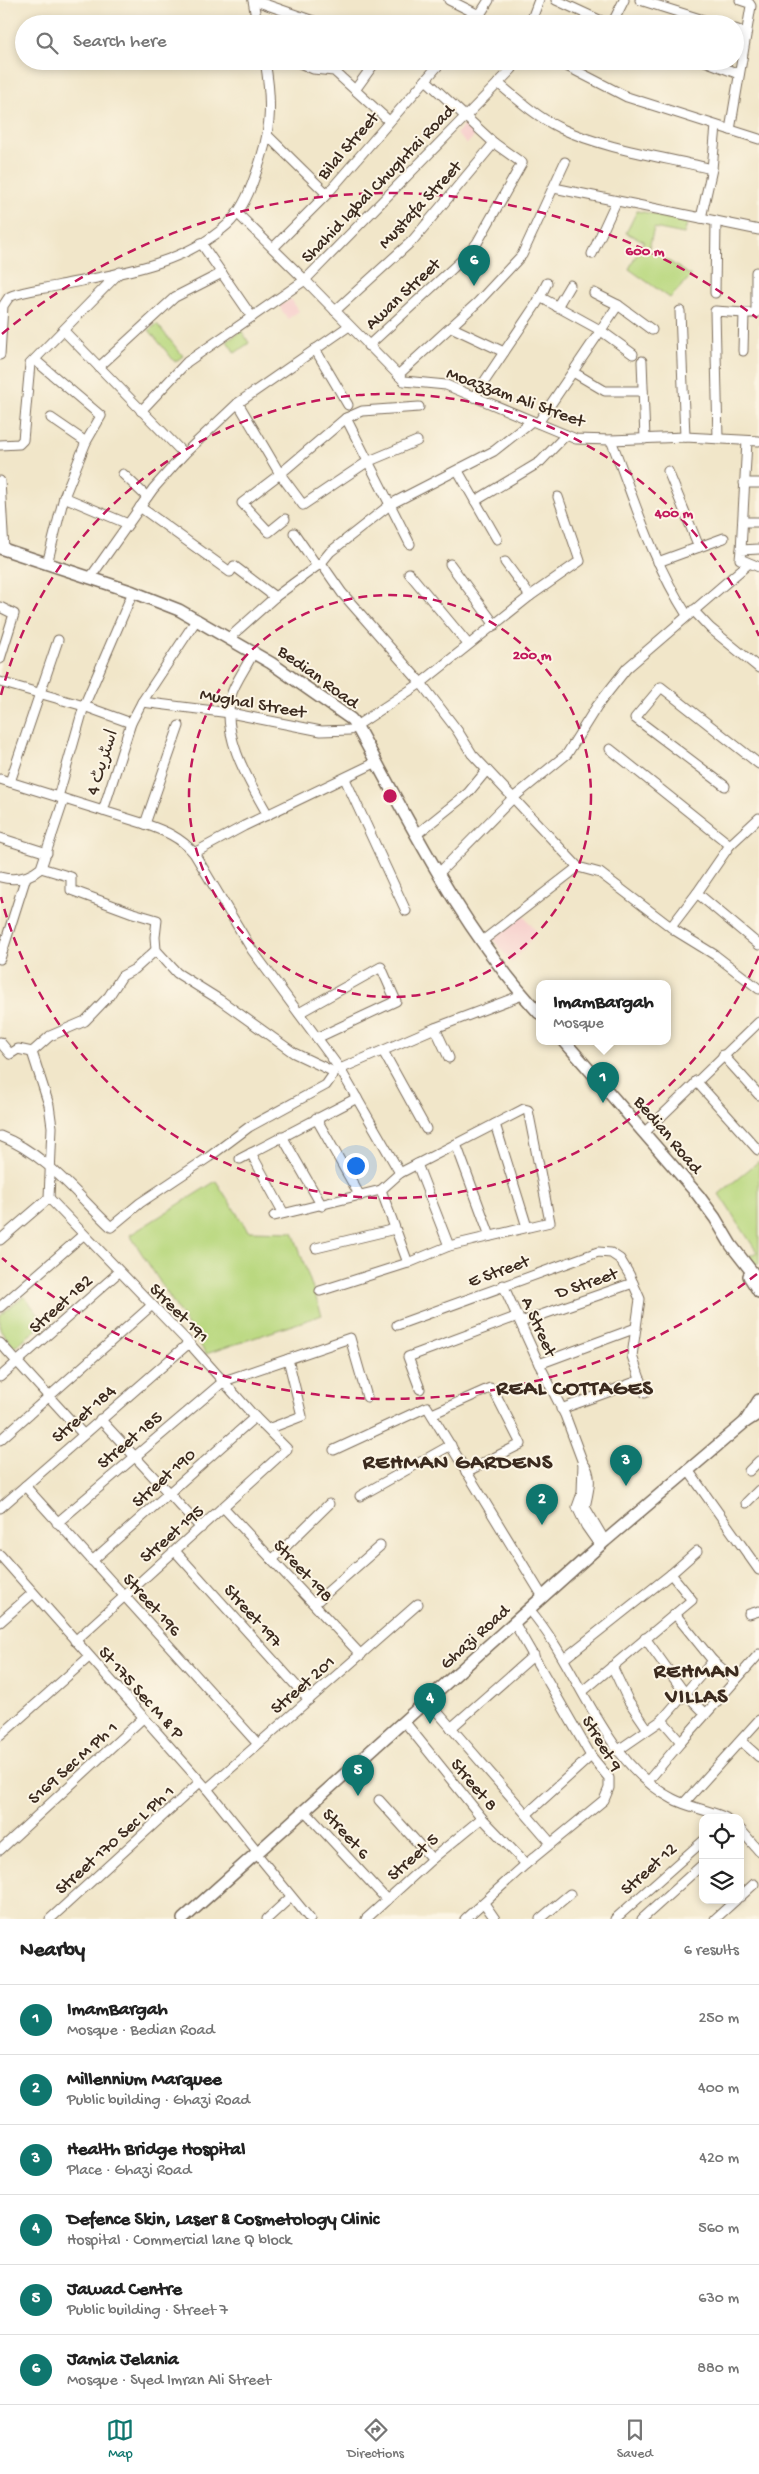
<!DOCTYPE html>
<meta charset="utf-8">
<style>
:root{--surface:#fff;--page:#f2f2f2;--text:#222;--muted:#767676;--line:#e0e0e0;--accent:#0f766e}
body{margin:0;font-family:"Gochi Hand","Playpen Sans Arabic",sans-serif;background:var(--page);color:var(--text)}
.controls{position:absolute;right:15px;bottom:15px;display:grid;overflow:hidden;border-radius:10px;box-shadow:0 2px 8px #0003}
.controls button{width:45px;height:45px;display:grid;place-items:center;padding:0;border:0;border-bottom:1px solid var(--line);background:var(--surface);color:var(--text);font:25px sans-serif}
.you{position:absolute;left:355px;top:1165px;width:18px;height:18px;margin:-12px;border:4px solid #fff;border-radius:50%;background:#1a73e8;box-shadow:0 0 0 8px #1a73e833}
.badge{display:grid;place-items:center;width:32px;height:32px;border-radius:50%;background:var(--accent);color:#fff;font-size:16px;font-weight:700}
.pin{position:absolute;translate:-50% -41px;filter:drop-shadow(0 1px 2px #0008)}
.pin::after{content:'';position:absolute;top:26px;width:18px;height:15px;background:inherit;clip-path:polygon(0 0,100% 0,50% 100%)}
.popup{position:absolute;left:536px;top:980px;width:135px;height:65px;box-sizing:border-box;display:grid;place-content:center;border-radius:10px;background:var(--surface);filter:drop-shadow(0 1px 4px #0005);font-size:16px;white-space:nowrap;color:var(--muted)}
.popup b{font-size:19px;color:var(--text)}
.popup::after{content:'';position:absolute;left:50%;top:100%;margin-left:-10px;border:10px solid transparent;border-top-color:var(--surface)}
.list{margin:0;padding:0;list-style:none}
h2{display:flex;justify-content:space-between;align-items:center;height:65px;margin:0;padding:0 20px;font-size:21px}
h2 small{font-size:16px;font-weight:400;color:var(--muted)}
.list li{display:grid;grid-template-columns:32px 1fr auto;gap:15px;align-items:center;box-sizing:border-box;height:70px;padding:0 20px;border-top:1px solid var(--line)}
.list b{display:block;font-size:19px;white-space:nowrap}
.list p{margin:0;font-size:16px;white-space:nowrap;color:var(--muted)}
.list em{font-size:16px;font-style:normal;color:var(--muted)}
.icon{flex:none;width:28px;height:28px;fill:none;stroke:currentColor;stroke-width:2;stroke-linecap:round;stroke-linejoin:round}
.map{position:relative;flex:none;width:759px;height:1919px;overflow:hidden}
.search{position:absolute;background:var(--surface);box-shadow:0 2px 8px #0003;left:15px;right:15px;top:15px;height:55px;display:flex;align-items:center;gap:12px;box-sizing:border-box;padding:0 18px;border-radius:28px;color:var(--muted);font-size:19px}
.sheet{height:485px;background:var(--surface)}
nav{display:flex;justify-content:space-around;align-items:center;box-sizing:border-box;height:70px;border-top:1px solid var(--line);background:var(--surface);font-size:14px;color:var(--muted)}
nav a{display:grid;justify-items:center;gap:2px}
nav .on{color:var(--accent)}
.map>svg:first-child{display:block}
.built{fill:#f7d0cd}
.green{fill:#b9d87f;stroke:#7a814e}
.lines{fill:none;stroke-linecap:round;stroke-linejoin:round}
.minor-casing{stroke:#7b6c5a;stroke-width:11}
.major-casing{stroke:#7b6c5a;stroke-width:14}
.minor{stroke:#fff;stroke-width:9}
.major{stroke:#fff;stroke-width:11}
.ring{fill:none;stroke:#c2185b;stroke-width:2.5;stroke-dasharray:9 6}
.labels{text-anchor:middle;stroke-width:4;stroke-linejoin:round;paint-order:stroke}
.street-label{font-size:18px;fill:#3b2a1e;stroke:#fcf5e5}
.district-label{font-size:22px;font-weight:bold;letter-spacing:1px;fill:#3b2a1e;stroke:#fcf5e5}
.centre{fill:#c2185b;stroke:#fcf5e5;stroke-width:2.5}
.ring-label{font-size:15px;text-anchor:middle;font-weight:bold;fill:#c2185b;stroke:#fcf5e5;stroke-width:4;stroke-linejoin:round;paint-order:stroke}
</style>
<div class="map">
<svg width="759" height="1919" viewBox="0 0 759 1919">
<rect width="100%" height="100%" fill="#fcf5e5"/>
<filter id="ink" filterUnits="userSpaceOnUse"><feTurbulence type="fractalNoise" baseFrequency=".02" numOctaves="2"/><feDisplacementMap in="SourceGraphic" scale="10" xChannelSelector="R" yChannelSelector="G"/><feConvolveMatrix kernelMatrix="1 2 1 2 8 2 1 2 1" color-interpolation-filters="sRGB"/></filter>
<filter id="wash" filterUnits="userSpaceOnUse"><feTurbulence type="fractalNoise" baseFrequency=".0096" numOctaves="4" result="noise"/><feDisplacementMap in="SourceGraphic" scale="20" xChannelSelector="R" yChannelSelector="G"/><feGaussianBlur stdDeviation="1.12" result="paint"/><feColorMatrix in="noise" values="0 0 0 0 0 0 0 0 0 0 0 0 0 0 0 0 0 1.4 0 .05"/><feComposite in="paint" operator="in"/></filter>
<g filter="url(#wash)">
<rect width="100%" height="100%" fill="#f1e6c9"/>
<g class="built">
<path d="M465,124L476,134L467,144L456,134Z"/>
<path d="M291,299L299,311L288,319L279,306Z"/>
<path d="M522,914L537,932L512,963L491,937Z"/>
</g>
<g class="green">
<path d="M637,211L688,220L684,234L654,228L649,248L691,276L670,298L629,269L644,241L626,233Z"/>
<path d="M157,324L183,356L175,362L149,330Z"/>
<path d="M242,331L249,343L235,353L227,341Z"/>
<path d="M759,1161V1264L756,1265L749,1256L757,1252L719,1194Z"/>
<path d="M216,1181L248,1231L293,1232L322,1315L206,1354L130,1235Z"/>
<path d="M24,1296L45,1323L14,1347L0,1329V1315Z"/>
</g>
</g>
<g filter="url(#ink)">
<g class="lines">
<g class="minor-casing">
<g id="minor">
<path d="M253,0L322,24"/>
<path d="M253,0L257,24"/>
<path d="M449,0L481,16"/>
<path d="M556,0L608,24"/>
<path d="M640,0L716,24"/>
<path d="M474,24L489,0"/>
<path d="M530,24L539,0"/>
<path d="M612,24L624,0"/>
<path d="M735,29L746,33"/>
<path d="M295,61L313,69L334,71L389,121"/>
<path d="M557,61L627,97L759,139"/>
<path d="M705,61L739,74"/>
<path d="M498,83C517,99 537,117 560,128C605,149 663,157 712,169"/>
<path d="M355,90L376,61"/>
<path d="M716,126L712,169L701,218L759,230"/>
<path d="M730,130L751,6L749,3L740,0"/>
<path d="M268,136L327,194"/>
<path d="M554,188L701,218"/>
<path d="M237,213L305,280L512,69L515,61"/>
<path d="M201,243L252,317"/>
<path d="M273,248L327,194L442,61"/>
<path d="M592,254L616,202"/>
<path d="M594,293L618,305"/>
<path d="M715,293L716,221"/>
<path d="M540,297L600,330L633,354"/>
<path d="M557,307L570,285"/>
<path d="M335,311L413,240L494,143L426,80"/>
<path d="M680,311L685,437"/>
<path d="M744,313H756V272"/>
<path d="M451,327L504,352"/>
<path d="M64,331L184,454"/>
<path d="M368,346L464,258L477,243L522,163L494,143"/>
<path d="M315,349L348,405"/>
<path d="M0,355L3,306L9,297C24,290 44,289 61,285C116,274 183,265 227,225C241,212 249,194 255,176C271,134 273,106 265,61"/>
<path d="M35,360L101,416L86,442L64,497L47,564"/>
<path d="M642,361L645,439"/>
<path d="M99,367L175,297L222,273"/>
<path d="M573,372L605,391H643"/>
<path d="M398,375L478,302L522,255L565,162"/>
<path d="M474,397L537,303L547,283"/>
<path d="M238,403L280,474L303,505L367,462L417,441"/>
<path d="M141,411L187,362L305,280L404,381L446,385L576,439L611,440L685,437L759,441"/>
<path d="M51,418L86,442"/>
<path d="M346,418L410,544"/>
<path d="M538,423L618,305L652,330"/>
<path d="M718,439L715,311L744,313L743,351"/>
<path d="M611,440C634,499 652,561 687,615"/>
<path d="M0,445L19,444L23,440L30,364L120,272"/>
<path d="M458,471L497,539"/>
<path d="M668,471L699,547"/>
<path d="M123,474L147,497"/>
<path d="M0,481L4,550"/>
<path d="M744,483H759"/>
<path d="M64,497L128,524"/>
<path d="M475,501L540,462L566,435"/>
<path d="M140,507L230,572L234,566L275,597"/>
<path d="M285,519L269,532L242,503L280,474L346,418L362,411L419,407"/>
<path d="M743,522H759"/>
<path d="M294,533L317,566"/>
<path d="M759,549L741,550L740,559L759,567"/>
<path d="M741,550L747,441"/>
<path d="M505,562L530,596"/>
<path d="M658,562L724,538"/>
<path d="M321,563L342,593L421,683L457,730L472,754L578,867L481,942"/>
<path d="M450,564L495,625"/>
<path d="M409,573L468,644"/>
<path d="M90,578L153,489L184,454L238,403L349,326"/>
<path d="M0,607L14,614L0,659"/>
<path d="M693,610L710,628L759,668"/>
<path d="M229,638L275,597L321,563L330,552L391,504L494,451L532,421"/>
<path d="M254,651C248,665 234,683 231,696C221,737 249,781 268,815"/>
<path d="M0,682L84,706L131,723"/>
<path d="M142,702L230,713L321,731L350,730L421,683L530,596L580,561L558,497"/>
<path d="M610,749L730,845"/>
<path d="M0,779L145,824C165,831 180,837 194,853L252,950L340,1069L400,1173"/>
<path d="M345,779L406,911"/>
<path d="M10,782L58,640"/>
<path d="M725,786L635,718L661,687L759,764"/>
<path d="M58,797L84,706L133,592"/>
<path d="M103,811L131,723L142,702L197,619"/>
<path d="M145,824L179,726"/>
<path d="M417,834L468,793L487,770"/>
<path d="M0,838L47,853"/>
<path d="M194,853L244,826L377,762"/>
<path d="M578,867L600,873L676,931L715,955L759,989"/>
<path d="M438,874L513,798L567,754L597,706L627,668L748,564"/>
<path d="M0,877C15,881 29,878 41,868L64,799"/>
<path d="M697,893L730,845L759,818"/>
<path d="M671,927L697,893L759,945"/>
<path d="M0,959L26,877"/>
<path d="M299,1013L381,967L396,1001L317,1038"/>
<path d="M435,1028L449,1058"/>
<path d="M0,1042L10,1054L18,1049L32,1052"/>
<path d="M383,1051L426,1129"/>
<path d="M32,1052L50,1036L85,1021L109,996L122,976L135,969L156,950"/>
<path d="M32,1052L49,1105L52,1127L49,1198"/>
<path d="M723,1055L759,1095"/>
<path d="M340,1069L435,1028L522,995"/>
<path d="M696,1081L758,1150"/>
<path d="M316,1118L360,1196"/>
<path d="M495,1124L527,1227"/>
<path d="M644,1133L759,1022"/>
<path d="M0,1136C45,1153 77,1195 111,1227L140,1203L209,1157L249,1127L326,1085L333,1075L332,1071L294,1053L220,1000L177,973L156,950L155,937L157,920L133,913L71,890V877L41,868"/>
<path d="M282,1136L322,1206"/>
<path d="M456,1144L490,1236"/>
<path d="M251,1153L283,1212"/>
<path d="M240,1159L357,1098"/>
<path d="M417,1164L449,1246"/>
<path d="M381,1190L408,1263"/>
<path d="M49,1198L189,1343L255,1417L287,1449L75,1641"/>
<path d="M274,1216L381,1190L400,1173L524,1109L528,1110L550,1222L449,1246L408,1263L320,1291"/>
<path d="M0,1240L49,1198"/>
<path d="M316,1248L395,1229"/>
<path d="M503,1285L539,1364L565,1415L583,1463C594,1475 588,1493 585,1507L605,1541"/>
<path d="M0,1307L83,1235"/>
<path d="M521,1322L633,1283"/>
<path d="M397,1325L598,1252L611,1253L620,1259L629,1274L640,1299L632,1356L645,1393"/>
<path d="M0,1343L83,1434"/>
<path d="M539,1364L636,1328"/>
<path d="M0,1377L119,1272"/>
<path d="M420,1389L408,1357L518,1316"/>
<path d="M561,1409L641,1380"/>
<path d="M432,1414L490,1388L493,1389L521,1444L466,1472"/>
<path d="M100,1419L201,1528"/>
<path d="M268,1429L302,1416L288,1359"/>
<path d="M0,1440L151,1306"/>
<path d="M334,1450L427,1407L543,1597"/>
<path d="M583,1463L582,1493L577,1507L586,1526L600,1546"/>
<path d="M688,1470L759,1570"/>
<path d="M749,1471L759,1461"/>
<path d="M25,1486L258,1744"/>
<path d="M360,1496L451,1445"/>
<path d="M746,1503L759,1490"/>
<path d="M0,1508L189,1343"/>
<path d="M224,1508L361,1655"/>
<path d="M57,1523L224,1381L350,1338L367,1397"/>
<path d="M175,1551L309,1700"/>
<path d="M0,1555L207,1789L257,1851"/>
<path d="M272,1560L329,1504"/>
<path d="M92,1561L255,1417"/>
<path d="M314,1604L380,1546"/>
<path d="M529,1609C580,1668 602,1762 673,1799C688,1807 709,1810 726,1818"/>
<path d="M675,1614L713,1661L735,1680"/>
<path d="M749,1614L759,1611"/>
<path d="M0,1622L33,1593"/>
<path d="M645,1638L684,1692L705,1713"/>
<path d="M565,1658L671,1574L697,1551"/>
<path d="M612,1666L628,1700L647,1728"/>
<path d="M583,1691L692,1600L671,1574"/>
<path d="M428,1701L551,1843"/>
<path d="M662,1720L681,1742L759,1654"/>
<path d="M404,1721L482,1818L526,1864"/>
<path d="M451,1728L534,1655"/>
<path d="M0,1736L89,1657"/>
<path d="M741,1741L759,1757"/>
<path d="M617,1751L662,1720L713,1661"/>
<path d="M648,1781L681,1742"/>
<path d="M207,1789L418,1604"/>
<path d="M379,1800L432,1859"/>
<path d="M684,1803L759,1720"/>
<path d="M304,1810L387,1900"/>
<path d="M527,1814L591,1756"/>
<path d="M740,1829L759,1851"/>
<path d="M0,1850L143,1718"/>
<path d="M256,1853L310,1919"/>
<path d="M740,1897L754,1884"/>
<path d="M484,1903L495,1919"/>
<path d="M50,1919L200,1782"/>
<path d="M267,1919L291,1897"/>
<path d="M366,1919L432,1859L482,1818"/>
<path d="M465,1919L526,1864L604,1800L609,1788V1778L591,1756L515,1624"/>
<path d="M540,1919L570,1894"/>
<path d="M615,1919L703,1841"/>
<path d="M642,1919L703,1864"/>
<path d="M715,1919L736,1900"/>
</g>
</g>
<g class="major-casing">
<g id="major">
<path d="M0,548L133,592L179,610L271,663L351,719L356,725C411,824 461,929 539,1013"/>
<path d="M565,1042L698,1195L715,1218L731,1245L759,1281"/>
<path d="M749,1276L759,1292"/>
<path d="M745,1422L759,1400"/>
<path d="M183,1919L605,1541L745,1422L759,1413"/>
</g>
</g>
<use href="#minor" class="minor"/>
<use href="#major" class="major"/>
</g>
</g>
<g class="ring">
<circle cx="390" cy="796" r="201"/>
<path d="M759 956A402 402 0 0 1 1 897M1 695A402 402 0 0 1 759 636"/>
<path d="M757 1274A603 603 0 0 1 2 1258M2 334A603 603 0 0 1 757 318"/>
</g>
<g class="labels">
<g class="street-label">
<text transform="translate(347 145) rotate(-49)" y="6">Bilal Street</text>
<text transform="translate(377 183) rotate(-46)" y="6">Shahid Iqbal Chughtai Road</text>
<text transform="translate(419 204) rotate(-47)" y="6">Mustafa Street</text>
<text transform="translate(402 293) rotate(-43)" y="6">Awan Street</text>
<text transform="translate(516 396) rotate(20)" y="6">Moazzam Ali Street</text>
<text transform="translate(319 676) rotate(36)" y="6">Bedian Road</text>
<text transform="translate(253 702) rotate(10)" y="6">Mughal Street</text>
<text transform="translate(101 762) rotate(-72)" y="6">اسٹریٹ 4</text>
<text transform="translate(669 1134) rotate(50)" y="6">Bedian Road</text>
<text transform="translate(498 1270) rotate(-20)" y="6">E Street</text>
<text transform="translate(586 1282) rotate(-19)" y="6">D Street</text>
<text transform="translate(60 1303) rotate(-42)" y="6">Street 182</text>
<text transform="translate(180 1312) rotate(45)" y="6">Street 191</text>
<text transform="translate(540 1326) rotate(66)" y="6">A Street</text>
<text transform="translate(83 1413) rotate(-41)" y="6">Street 184</text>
<text transform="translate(129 1439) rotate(-40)" y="6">Street 185</text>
<text transform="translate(163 1477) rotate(-42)" y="6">Street 190</text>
<text transform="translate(171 1533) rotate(-41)" y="6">Street 195</text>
<text transform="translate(304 1570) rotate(47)" y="6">Street 198</text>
<text transform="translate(153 1604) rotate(48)" y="6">Street 196</text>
<text transform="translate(254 1615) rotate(48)" y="6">Street 197</text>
<text transform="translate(474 1636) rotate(-42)" y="6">Ghazi Road</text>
<text transform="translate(302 1684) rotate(-41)" y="6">Street 201</text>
<text transform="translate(142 1692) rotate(48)" y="6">St 175 Sec M &amp; P</text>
<text transform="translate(603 1743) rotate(59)" y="6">Street 9</text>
<text transform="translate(72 1762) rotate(-42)" y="6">S169 Sec M Ph 1</text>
<text transform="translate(475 1784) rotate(50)" y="6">Street 8</text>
<text transform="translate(347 1833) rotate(48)" y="6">Street 6</text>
<text transform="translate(114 1839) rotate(-42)" y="6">Street 170 Sec L Ph 1</text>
<text transform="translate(412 1856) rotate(-42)" y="6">Street 5</text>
<text transform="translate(648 1868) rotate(-42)" y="6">Street 12</text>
</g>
<g class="district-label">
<text x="575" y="1394">REAL COTTAGES</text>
<text x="458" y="1468">REHMAN GARDENS</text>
<text x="697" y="1677">REHMAN<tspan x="697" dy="25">VILLAS</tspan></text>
</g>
</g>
<circle cx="390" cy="796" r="8" class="centre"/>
<g class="ring-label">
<text x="645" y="255">600 m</text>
<text x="674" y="517">400 m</text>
<text x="532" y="659">200 m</text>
</g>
</svg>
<div class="controls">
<button><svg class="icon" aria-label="locate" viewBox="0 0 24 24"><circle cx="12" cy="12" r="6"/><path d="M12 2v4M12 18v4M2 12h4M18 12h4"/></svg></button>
<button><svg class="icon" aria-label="layers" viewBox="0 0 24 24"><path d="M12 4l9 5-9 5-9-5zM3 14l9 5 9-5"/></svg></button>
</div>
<div class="you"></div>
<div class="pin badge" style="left:603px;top:1103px">1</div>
<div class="popup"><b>ImamBargah</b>Mosque</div>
<div class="pin badge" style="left:542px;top:1525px">2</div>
<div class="pin badge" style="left:626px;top:1486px">3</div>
<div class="pin badge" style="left:430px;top:1724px">4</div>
<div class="pin badge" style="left:358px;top:1796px">5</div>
<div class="pin badge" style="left:474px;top:286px">6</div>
<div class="search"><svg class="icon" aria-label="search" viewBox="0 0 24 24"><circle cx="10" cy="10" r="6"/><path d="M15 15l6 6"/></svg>Search here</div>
</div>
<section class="sheet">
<h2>Nearby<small>6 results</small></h2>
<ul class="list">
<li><span class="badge">1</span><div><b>ImamBargah</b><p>Mosque · Bedian Road</p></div><em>250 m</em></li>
<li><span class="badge">2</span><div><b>Millennium Marquee</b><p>Public building · Ghazi Road</p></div><em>400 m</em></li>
<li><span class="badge">3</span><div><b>Health Bridge Hospital</b><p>Place · Ghazi Road</p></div><em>420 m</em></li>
<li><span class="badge">4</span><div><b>Defence Skin, Laser &amp; Cosmetology Clinic</b><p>Hospital · Commercial lane Q block</p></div><em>560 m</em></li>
<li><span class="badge">5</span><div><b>Jawad Centre</b><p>Public building · Street 7</p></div><em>630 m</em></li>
<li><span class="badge">6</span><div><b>Jamia Jelania</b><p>Mosque · Syed Imran Ali Street</p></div><em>880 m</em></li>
</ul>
</section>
<nav>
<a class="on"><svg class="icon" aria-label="map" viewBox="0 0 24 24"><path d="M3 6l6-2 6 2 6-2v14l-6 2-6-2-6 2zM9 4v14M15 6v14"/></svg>Map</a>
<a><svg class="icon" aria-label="directions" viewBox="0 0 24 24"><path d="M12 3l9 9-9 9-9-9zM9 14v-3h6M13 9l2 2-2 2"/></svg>Directions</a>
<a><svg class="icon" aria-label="saved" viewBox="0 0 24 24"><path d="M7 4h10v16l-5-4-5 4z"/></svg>Saved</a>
</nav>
